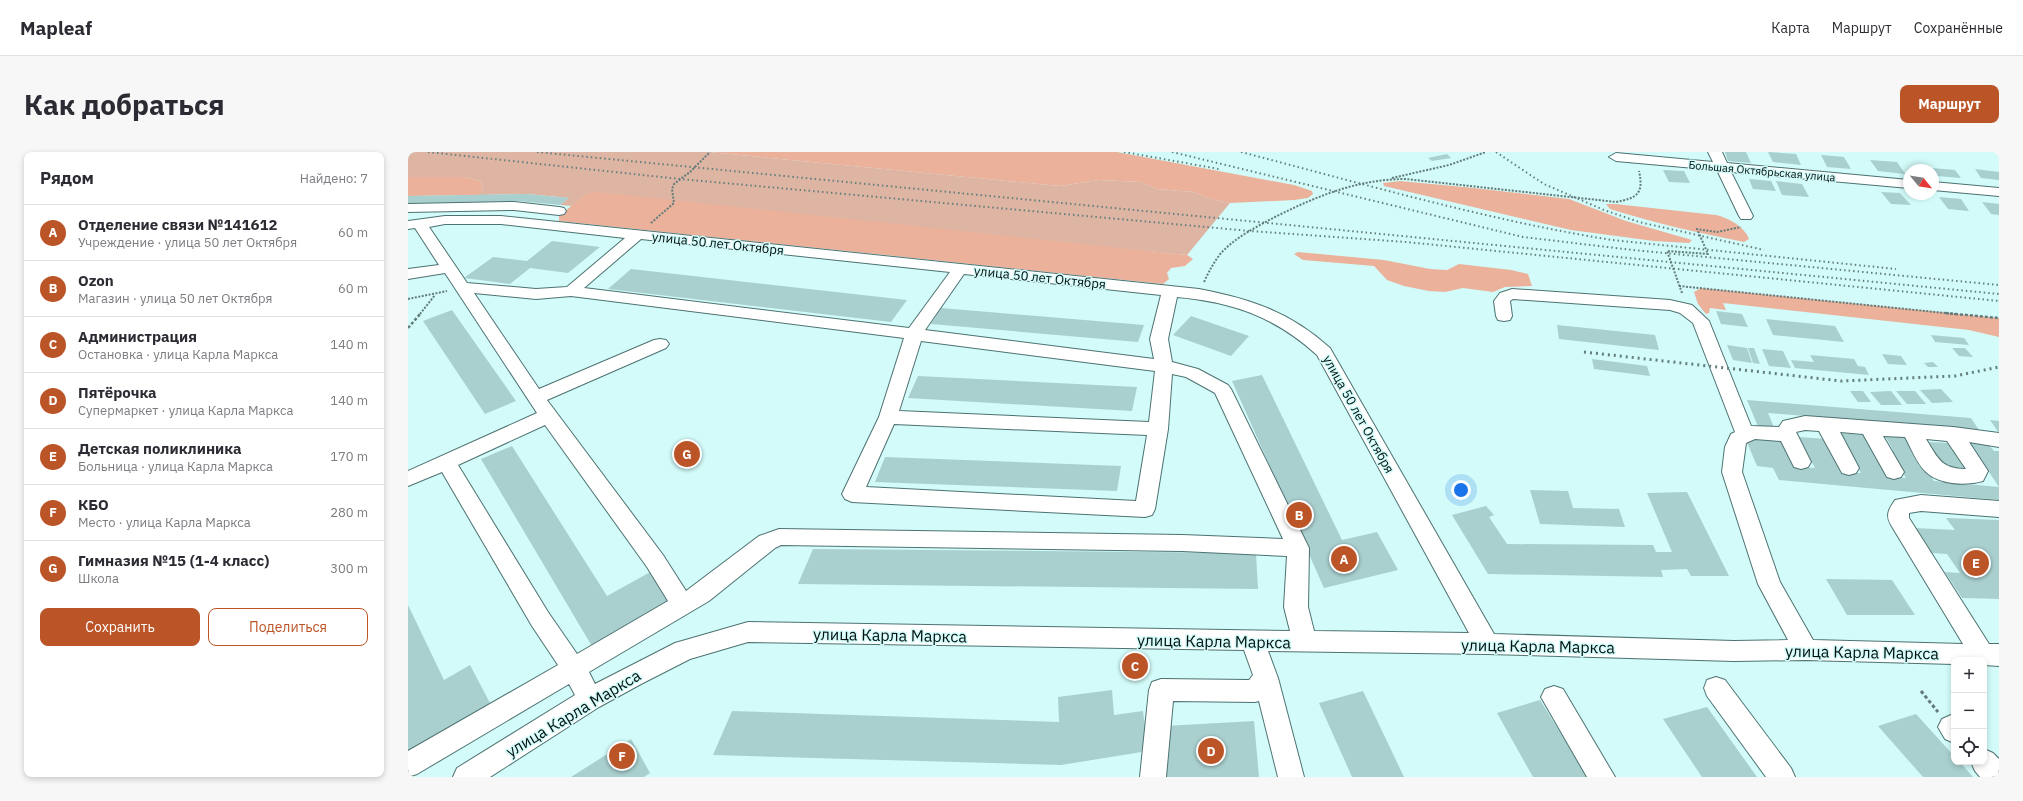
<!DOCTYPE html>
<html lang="ru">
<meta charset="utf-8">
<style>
:root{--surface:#fff;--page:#f7f7f7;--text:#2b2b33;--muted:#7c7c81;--line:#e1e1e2;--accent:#bb5527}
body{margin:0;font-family:"IBM Plex Sans",sans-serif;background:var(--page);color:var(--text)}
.controls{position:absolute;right:12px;bottom:12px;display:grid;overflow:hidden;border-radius:8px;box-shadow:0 2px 6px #0003}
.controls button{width:36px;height:36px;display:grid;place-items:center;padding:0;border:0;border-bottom:1px solid var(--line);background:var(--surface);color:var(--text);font:20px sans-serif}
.compass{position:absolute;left:1495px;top:12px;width:36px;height:36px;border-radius:50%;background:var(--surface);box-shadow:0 2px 6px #0003;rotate:120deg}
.you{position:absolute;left:1053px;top:338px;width:14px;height:14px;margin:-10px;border:3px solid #fff;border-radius:50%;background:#1a73e8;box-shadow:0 0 0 6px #1a73e833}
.badge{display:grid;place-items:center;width:26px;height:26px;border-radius:50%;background:var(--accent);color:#fff;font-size:13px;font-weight:700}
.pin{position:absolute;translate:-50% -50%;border:2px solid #fff;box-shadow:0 1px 4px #0006}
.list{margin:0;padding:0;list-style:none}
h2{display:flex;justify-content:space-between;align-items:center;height:52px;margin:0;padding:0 16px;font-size:17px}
h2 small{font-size:13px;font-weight:400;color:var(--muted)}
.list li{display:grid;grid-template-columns:26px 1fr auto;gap:12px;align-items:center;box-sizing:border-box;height:56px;padding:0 16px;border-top:1px solid var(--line)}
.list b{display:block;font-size:15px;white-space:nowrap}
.list p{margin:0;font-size:13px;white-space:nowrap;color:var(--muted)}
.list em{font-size:13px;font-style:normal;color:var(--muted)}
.actions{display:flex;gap:8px;padding:12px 16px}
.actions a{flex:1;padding:9px 0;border:1px solid var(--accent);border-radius:8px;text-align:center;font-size:14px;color:var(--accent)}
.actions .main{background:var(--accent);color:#fff}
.icon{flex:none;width:22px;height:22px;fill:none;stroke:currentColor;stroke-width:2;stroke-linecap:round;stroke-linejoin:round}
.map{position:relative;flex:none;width:1591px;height:625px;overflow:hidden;border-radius:8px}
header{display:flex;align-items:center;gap:24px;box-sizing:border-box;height:56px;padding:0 20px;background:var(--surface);border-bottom:1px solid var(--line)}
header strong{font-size:19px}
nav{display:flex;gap:22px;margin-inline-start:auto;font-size:14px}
.intro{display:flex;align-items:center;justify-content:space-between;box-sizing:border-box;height:96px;padding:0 24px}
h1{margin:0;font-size:28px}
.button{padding:10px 18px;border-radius:8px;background:var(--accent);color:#fff;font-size:14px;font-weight:700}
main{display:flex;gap:24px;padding:0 24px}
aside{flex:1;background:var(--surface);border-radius:8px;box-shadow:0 2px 6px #0003}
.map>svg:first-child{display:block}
.green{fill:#deb4a3}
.forest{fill:#ebb19a}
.building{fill:#a9d0cf}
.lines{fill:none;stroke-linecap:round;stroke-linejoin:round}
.minor-casing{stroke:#4d7271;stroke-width:2}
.path-far2{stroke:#627c7b;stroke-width:2;stroke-dasharray:2 1.5;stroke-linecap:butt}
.path-far1{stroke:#627c7b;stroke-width:2.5;stroke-dasharray:3 2;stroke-linecap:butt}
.path{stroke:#627c7b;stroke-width:3;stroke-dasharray:3.5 2.5;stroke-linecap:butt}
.minor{fill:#fff;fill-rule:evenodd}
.rail-far1{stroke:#657f7d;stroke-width:2;stroke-dasharray:1.5 3;stroke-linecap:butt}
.rail{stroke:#657f7d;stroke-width:3;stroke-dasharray:2 4;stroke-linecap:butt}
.labels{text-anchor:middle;stroke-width:3;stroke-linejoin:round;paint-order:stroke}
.far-street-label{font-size:11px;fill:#03100f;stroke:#d2fbf9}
.street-label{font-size:13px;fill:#03100f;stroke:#d2fbf9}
.near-street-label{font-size:16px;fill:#03100f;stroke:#d2fbf9}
</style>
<header>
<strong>Mapleaf</strong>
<nav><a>Карта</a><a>Маршрут</a><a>Сохранённые</a></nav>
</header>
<div class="intro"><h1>Как добраться</h1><a class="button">Маршрут</a></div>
<main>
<aside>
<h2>Рядом<small>Найдено: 7</small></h2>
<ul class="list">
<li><span class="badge">A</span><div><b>Отделение связи №141612</b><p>Учреждение · улица 50 лет Октября</p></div><em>60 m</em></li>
<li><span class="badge">B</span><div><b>Ozon</b><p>Магазин · улица 50 лет Октября</p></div><em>60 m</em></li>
<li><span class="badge">C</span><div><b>Администрация</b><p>Остановка · улица Карла Маркса</p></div><em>140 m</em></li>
<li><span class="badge">D</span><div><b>Пятёрочка</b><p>Супермаркет · улица Карла Маркса</p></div><em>140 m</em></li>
<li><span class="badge">E</span><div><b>Детская поликлиника</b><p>Больница · улица Карла Маркса</p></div><em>170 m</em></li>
<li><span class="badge">F</span><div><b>КБО</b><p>Место · улица Карла Маркса</p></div><em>280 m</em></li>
<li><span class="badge">G</span><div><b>Гимназия №15 (1-4 класс)</b><p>Школа</p></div><em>300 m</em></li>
</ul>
<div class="actions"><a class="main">Сохранить</a><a>Поделиться</a></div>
</aside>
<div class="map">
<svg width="1591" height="625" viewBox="0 0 1591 625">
<rect width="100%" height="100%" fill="#d2fbf9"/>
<path class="green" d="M0,0H301L652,34L691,28L733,30L748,37L785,40L806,48L822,51L779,103L178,42L164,54L152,53L161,46L119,42L71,43L75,35L72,29L57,25H0Z"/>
<g class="forest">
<path d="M301,0H709L886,33L904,39L905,42L900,46L886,48L822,51L806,48L785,40L748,37L733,30L691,28L652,34Z"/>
<path d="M0,25H57L72,29L75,35L71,43L0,44Z"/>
<path d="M992,29L1066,36L1161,47L1218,69L1284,88L1281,91L1246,89L1163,78L976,34L975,31Z"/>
<path d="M189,40L779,103L785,107L777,114L763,116L759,121L761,127L755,132L151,69V64L178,42Z"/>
<path d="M1207,52L1308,63C1320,66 1336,74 1341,87L1336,90C1291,81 1246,71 1202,57L1198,52Z"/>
<path d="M890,100L976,108L1022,117L1039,118L1051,112L1103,118L1120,122L1124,134L1097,135L1085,140L1055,136L1037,140L1021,139L996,134L979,128L966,114L895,108L886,102Z"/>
<path d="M1293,136L1591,166V185L1561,178L1315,151L1318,158L1302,156L1301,161L1298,162L1290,152L1286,140Z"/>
</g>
<g class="building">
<path d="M1317,0H1338L1343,11L1320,9Z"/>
<path d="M1360,0L1388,2L1393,13L1365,10Z"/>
<path d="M1039,2L1043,6L1024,9L1020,6Z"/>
<path d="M1413,3L1436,5L1443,17L1419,15Z"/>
<path d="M1462,8L1489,10L1497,22L1470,19Z"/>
<path d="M1524,16L1547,18L1553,26L1529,24Z"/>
<path d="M1567,17L1591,20V28L1573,26Z"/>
<path d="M1255,18L1276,19L1282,31L1261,30Z"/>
<path d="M1341,27L1363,29L1368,39L1345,37Z"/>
<path d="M1368,29L1394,32L1401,45L1374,43Z"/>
<path d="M1473,40L1492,41L1503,53L1483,52Z"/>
<path d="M119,42L161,46L152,53L110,49L0,52V44Z"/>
<path d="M1531,45L1553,47L1561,59L1540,57Z"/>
<path d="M1574,50L1591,52V63L1583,62Z"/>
<path d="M144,89L192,95L160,121L122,116L102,132L56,126L85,105L119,109Z"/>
<path d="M223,117L499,148L483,170L200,137Z"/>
<path d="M533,156L736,173L730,190L523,172Z"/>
<path d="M44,158L108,249L77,262L15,169Z"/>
<path d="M1308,159L1334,162L1340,175L1313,172Z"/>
<path d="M783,164L841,184L823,204L765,183Z"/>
<path d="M1358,167L1427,174L1436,190L1365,183Z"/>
<path d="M1149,173L1247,183L1251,198L1151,187Z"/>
<path d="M1523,183L1556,186L1561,193L1527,190Z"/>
<path d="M1319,193L1339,196L1344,211L1325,208Z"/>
<path d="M1340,196H1346L1352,212L1345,211Z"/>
<path d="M1544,196H1557L1565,205L1551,204Z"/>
<path d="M1354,197L1375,199L1383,216L1361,214Z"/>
<path d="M1474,202L1493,204L1499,213L1480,212Z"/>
<path d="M1402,203L1446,207L1450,214L1457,215L1461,223L1387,216L1383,208L1406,210Z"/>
<path d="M1184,207L1239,214L1242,224L1186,217Z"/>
<path d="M1525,210L1530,215H1520L1516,211Z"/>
<path d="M854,223L934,388L969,380L990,418L916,436L824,229Z"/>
<path d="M510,224L729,235L724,259L500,246Z"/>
<path d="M1533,237L1545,250L1524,251L1512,238Z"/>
<path d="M1442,239H1455L1463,250H1450Z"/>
<path d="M1483,239L1494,253H1473L1462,240Z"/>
<path d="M1488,239H1507L1518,252H1499Z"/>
<path d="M1339,248L1563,266L1571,278L1360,261L1367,278L1351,277Z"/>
<path d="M1582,268L1591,269V281Z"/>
<path d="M1431,281L1456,283L1480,325L1498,326L1481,298H1485L1476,282L1499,284L1526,329L1591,335L1561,290L1580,292L1586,299H1591V348L1371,328L1365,316L1349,314L1338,288L1354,284L1372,285L1386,315L1407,316L1391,285L1418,287L1435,320L1453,321Z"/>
<path d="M1521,290L1541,291L1559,318L1539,317Z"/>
<path d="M104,294L199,444L244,419L265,449L185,496L73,307Z"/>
<path d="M477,305L713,314L709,339L467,330Z"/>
<path d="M1122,338L1160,339L1165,356L1211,357L1217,375L1132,372Z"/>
<path d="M1279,340L1321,424H1283L1279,417L1253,418L1255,425L1080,422L1044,363L1078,354L1086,363L1081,365L1099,392L1245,393L1248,400H1264L1239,341Z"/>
<path d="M1538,366L1591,368V447L1554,446L1537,420L1552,421L1539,402L1524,401L1507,376L1547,378Z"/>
<path d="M405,397L848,401L850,437L390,432Z"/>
<path d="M1418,427L1484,428L1507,463H1439Z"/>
<path d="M0,453L36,528L62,513L82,551L0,600Z"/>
<path d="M704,538L706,563L735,559L740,599L653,613L305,603L324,559L651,570L650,545Z"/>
<path d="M955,539L996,625H944L911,551Z"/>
<path d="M1132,548L1180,625H1125L1089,561Z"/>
<path d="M1299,555L1349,625H1294L1255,567Z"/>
<path d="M1508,562L1546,604V610H1552L1565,625H1515L1470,574Z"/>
<path d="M846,569L851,625H758L757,574Z"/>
<path d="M223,587L242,621L236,625H163Z"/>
</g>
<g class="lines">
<g class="minor-casing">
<g id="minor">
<path d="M1300,0H1314L1319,11L1501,28V36L1323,20L1345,64L1343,67H1333L1331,64L1309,18L1208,9L1201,5L1208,1L1305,10Z"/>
<path d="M1525,30L1591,36V44L1525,38Z"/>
<path d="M106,50L151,55L156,56L158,59L156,62L151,63L106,58L0,60V52Z"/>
<path d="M37,64H93L791,137C843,147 882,160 922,196L1086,482L1326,489L1380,488L1350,432L1314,320L1317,295L1323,282L1327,280L1285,171L1272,161L1262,158L1105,147L1102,149L1104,164L1102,168L1096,169L1090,168L1088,164L1086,149L1092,141L1104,137L1262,148L1284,153L1301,169L1343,274L1371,275L1375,269L1397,264L1545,275L1591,281V295L1561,290L1580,319L1575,329C1558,334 1532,333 1518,320C1509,312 1503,296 1497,285L1475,284L1496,320L1493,325L1486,327L1479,325L1455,282L1432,280L1451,316L1448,321L1441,323L1434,321L1411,279L1397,278L1388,280L1403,310L1400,315L1393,317L1386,315L1373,289L1347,287L1338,291L1334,320L1372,430L1405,488L1555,492L1483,373C1477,363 1481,357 1487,348L1513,343L1591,349V365L1513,359L1501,361V366L1581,492H1591V514L1576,513V508H1546V512L1398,508L1326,509L1079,502L860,499L870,526L896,625H870L851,549L847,550L765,549L758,625H732L741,538L744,530L753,527L841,528L845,523L836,498L340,490L282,507L233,532L191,555L82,625H45L49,616L167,543L161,532L9,622L0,625V599L150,513L124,474L34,320L0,334V319L129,261L37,121L0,127V117L31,113L7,76L0,77V69ZM37,72H93L217,86L159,135L128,137L59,131L21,75ZM233,87L542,120L501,176L176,136ZM556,122L753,143L742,187L746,207L517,178ZM66,141L128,147L163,144L496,186L471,265L434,342L437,347L444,350L737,365L744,363L747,357L760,277L764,222L778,225L807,241L875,387L774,383L371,377L351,384L278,439L255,403L139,248L258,196L261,192L258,188L252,187L246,188L131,237ZM769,145C825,150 867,165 909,203L1061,481L906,479L900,455L901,396L823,237L820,233L790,217L764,210L760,187ZM513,189L747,219L741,270L491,259ZM486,272L739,283L728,349L458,335ZM137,273L239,415L260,449L169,502L140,460L50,313ZM1518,287L1539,289L1558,317C1533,317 1530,306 1518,287ZM373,393L774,399L879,404L876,455L882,479L340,470L267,491L187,532L181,520L301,449L367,396Z"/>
<path d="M1308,525L1317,528L1383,616L1387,625H1358L1299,544L1296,536L1299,528Z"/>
<path d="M1146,534L1155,537L1207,625H1179L1133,545L1137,537Z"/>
<path d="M1543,563L1546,564V591L1537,587L1530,575L1534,567Z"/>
<path d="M1576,597L1585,601L1591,607V625H1572L1567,619L1563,610H1576Z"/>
</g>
</g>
<g class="path-far2">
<path d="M984,26L1041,13L1078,0"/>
<path d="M243,71L266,51L264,37L266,32L282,20L302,0"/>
<path d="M796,130C801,119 806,110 813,101C828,85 848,75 867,65C909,44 950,27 998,27L1208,50C1229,46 1236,42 1231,19"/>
<path d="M1271,134L1547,162"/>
<path d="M1274,141L1259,99L1300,102L1289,77L1309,80L1333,75"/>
<path d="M0,147L39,139"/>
<path d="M12,162L27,143"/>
</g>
<g class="path-far1">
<path d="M1537,161L1591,166"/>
<path d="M0,176L13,161"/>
</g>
<path class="path" d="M1513,539L1530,560"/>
<use href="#minor" class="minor"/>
<g class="rail-far1">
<path d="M20,0L272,27L842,79L998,90L1591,149"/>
<path d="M129,0L1591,142"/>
<path d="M716,0L811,17"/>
<path d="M764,0L1115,85L1225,98L1591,133"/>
<path d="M833,0C956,32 1079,68 1204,88L1488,117"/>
<path d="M1088,0L1136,32L1196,58L1231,70L1356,98"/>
</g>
<path class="rail" d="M1176,200L1433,229L1547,224L1591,215"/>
</g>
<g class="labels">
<g class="far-street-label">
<text transform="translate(1354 19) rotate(5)" y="4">Большая Октябрьская улица</text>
</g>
<g class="street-label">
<text transform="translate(310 91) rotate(6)" y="5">улица 50 лет Октября</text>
<text transform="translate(632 125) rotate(6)" y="5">улица 50 лет Октября</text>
<text transform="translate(951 262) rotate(61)" y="5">улица 50 лет Октября</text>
</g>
<g class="near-street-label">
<text transform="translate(482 483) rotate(1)" y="6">улица Карла Маркса</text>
<text transform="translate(806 489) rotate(1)" y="6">улица Карла Маркса</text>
<text transform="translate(1130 494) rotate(1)" y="6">улица Карла Маркса</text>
<text transform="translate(1454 500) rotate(1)" y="6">улица Карла Маркса</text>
<text transform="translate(165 561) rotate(-31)" y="6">улица Карла Маркса</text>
</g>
</g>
</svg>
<div class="controls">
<button>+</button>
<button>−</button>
<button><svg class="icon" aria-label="locate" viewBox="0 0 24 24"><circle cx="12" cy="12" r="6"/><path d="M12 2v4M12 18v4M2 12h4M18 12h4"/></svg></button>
</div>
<svg class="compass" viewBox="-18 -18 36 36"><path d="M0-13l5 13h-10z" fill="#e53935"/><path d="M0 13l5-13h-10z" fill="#7c7c81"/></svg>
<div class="you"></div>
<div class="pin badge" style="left:936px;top:407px">A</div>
<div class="pin badge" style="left:891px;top:363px">B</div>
<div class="pin badge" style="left:727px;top:514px">C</div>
<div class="pin badge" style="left:803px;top:599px">D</div>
<div class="pin badge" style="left:1568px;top:411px">E</div>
<div class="pin badge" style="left:214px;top:604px">F</div>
<div class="pin badge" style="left:279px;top:302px">G</div>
</div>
</main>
